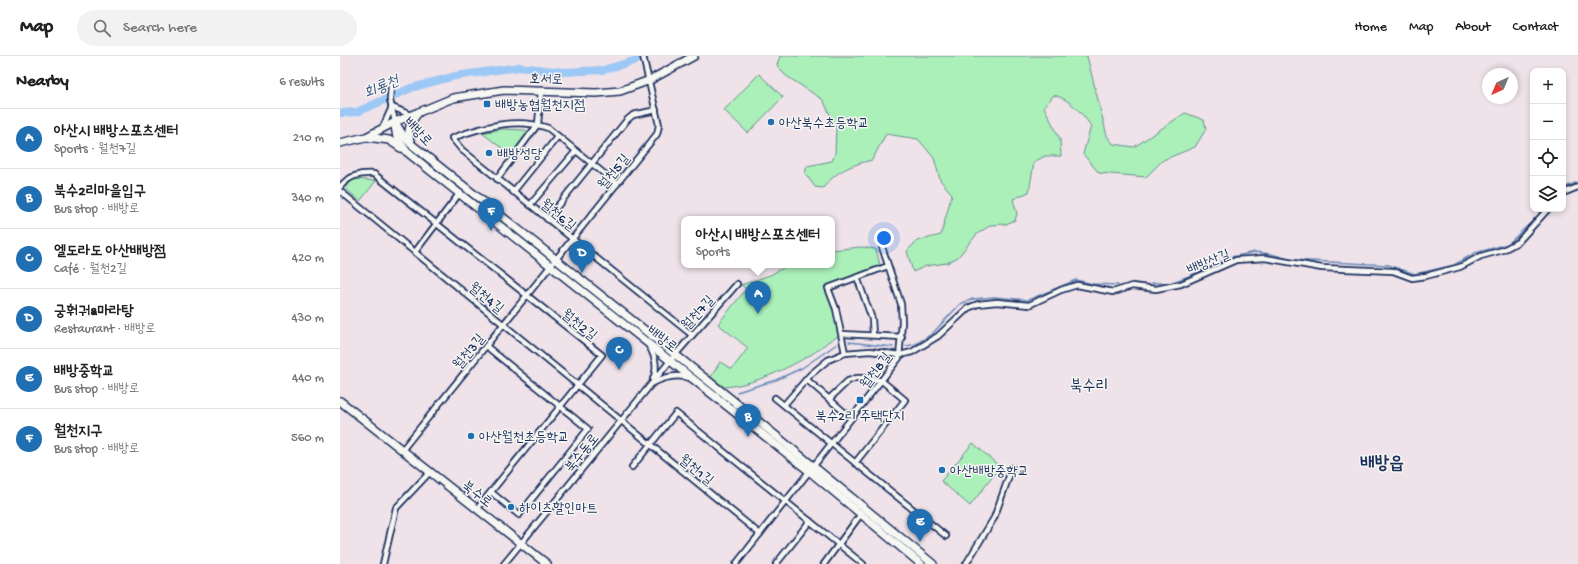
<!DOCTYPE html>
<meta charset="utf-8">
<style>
:root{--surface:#fff;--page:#f2f2f2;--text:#222;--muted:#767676;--line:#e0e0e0;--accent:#1f6fb2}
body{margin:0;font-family:"Gochi Hand","Poor Story",sans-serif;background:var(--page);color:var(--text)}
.controls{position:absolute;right:12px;top:12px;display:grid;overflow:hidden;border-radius:8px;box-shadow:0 2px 6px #0003}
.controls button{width:36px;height:36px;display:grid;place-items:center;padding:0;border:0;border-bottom:1px solid var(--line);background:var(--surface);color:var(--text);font:20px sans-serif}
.compass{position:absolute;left:1142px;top:12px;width:36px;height:36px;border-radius:50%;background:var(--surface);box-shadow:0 2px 6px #0003;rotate:224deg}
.you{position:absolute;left:544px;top:182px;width:14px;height:14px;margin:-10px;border:3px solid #fff;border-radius:50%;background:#1a73e8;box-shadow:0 0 0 6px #1a73e833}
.badge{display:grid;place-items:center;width:26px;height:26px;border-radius:50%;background:var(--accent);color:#fff;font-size:13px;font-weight:700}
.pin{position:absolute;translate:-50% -33px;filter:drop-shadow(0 1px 2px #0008)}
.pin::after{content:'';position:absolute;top:21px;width:14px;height:12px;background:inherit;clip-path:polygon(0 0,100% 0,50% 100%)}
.popup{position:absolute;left:341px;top:160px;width:154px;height:52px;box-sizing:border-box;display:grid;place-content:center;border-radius:8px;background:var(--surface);filter:drop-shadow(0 1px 3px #0005);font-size:13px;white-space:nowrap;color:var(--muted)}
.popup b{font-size:15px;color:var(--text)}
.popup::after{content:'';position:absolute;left:50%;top:100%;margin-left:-8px;border:8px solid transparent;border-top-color:var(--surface)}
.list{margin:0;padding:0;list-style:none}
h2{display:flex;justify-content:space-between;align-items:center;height:52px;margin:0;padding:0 16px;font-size:17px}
h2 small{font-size:13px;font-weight:400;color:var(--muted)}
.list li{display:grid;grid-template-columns:26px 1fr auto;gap:12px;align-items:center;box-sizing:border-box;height:60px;padding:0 16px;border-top:1px solid var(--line)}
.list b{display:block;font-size:15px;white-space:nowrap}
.list p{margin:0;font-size:13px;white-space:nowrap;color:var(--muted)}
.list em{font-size:13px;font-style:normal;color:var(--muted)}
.icon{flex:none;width:22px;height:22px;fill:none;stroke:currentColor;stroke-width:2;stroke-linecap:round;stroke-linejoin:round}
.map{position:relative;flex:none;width:1238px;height:508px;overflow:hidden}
header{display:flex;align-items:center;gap:24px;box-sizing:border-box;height:56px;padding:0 20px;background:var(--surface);border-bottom:1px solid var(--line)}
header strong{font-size:19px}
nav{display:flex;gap:22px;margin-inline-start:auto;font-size:14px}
.search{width:280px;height:36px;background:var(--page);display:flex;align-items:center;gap:10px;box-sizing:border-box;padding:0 14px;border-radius:22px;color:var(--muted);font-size:15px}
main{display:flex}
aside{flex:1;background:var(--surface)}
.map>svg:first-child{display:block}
.green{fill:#abefb9;stroke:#638f8c}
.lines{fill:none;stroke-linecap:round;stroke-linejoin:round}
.stream{stroke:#688bb9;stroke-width:1.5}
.river{stroke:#9cc8f6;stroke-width:8}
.street-casing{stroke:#1b2f5e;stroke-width:8}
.secondary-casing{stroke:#1b2f5e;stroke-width:10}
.street{stroke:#f6f6f2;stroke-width:4.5}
.secondary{stroke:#f6f6f2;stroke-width:7}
.poi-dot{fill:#1f6fb2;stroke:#f6f6f2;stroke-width:1.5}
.labels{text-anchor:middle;stroke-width:3;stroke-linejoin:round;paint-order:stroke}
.street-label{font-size:14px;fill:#1b2f5e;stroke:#f6f6f2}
.poi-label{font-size:14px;fill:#1b2f5e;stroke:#f6f6f2;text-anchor:start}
.water-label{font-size:15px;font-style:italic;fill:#3b5584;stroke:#f6f6f2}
.quarter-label{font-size:16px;fill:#1b2f5e;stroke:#f6f6f2}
.district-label{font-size:18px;font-weight:bold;fill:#1b2f5e;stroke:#f6f6f2}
</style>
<header>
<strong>Map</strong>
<div class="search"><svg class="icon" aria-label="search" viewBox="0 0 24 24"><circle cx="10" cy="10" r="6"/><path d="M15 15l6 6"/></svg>Search here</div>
<nav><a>Home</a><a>Map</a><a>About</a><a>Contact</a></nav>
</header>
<main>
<aside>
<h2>Nearby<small>6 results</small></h2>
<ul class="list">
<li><span class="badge">A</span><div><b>아산시 배방스포츠센터</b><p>Sports · 월천7길</p></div><em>210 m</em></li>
<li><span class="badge">B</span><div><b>북수2리마을입구</b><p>Bus stop · 배방로</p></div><em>340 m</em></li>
<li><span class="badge">C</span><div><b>엘도라도 아산배방점</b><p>Café · 월천2길</p></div><em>420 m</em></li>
<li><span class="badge">D</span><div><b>궁훠궈&amp;마라탕</b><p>Restaurant · 배방로</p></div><em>430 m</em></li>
<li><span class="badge">E</span><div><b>배방중학교</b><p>Bus stop · 배방로</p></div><em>440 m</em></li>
<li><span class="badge">F</span><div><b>월천지구</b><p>Bus stop · 배방로</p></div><em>560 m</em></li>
</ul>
</aside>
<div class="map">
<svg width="1238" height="508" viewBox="0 0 1238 508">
<rect width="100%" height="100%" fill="#efe2e9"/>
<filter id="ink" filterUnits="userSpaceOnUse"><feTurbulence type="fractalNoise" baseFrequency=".025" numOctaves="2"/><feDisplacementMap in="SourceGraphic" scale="8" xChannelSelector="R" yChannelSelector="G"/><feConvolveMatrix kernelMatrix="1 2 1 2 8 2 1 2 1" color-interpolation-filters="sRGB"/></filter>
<g filter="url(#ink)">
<g class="green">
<path d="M440,0H747L767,80L773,88L794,91L845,57L864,64L866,73L855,91L823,104L806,121L759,117L743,98L751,70C741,56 731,44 714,39L704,51L720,83L721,100H705L694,106L689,136L673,143L677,158L675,164L666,168L651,169L637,178L618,201L607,207L586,210L573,216L567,195L577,185L601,179L612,138L600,124L594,102L578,83L546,78L532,104C511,109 496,115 483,132L475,131L465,117L467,110L492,105L495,98L496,71L483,44L445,19L437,9Z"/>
<path d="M419,18L443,41L408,77L384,54Z"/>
<path d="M162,73L184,74L189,76L171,99L142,77Z"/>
<path d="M16,123L36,125L20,145L6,133L10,126Z"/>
<path d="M521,191L536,193L540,209L486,231L494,254L500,280C487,284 482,292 472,298C447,313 413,329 384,331L371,321L380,306L392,313L408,292L378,268L406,233L401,229L430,219L448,209H492V194Z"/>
<path d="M633,387L660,411L630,450L601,425Z"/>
</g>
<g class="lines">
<g class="stream">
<path d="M1223,132L1238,126"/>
<path d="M812,227H830L873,211L891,201L915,196L931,198L952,204L1048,209L1075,218L1114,209L1135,197L1168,188L1198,160L1201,153"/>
<path d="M509,286L553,291"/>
<path d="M566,290L576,288L592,278L620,248L633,243L654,241L688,244L736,224L753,228L778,229"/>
<path d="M397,336L436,324L462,312L497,288"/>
</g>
<path class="river" d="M0,57L17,56L71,32L115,20L179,11L222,16L263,14L297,4L305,0"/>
<g class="street-casing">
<g id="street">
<path d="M51,29L50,44L55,66"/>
<path d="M43,71L52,51L71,59"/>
<path d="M157,123L198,68L201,35"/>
<path d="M277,128L208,72C176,61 142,71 112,82L122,94L352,279"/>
<path d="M0,131C9,120 19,117 34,118L262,299L137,453"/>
<path d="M0,135L420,478"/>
<path d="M173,136L218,80"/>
<path d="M1223,137L1238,131"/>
<path d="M190,149L236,95"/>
<path d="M207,163L287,64L293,59L316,54"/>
<path d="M75,196L119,138"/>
<path d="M517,221L532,263L533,279"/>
<path d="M502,278L562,281"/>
<path d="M146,290L248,373L179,459L151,436"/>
<path d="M309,290C315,300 318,312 313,323"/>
<path d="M505,297L496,253L488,232L548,210"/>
<path d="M466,323L511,362"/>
<path d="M313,327C324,321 337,318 350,322"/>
<path d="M435,342L606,480"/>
<path d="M489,343L508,325L516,322H530L542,325L565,344L515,407"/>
<path d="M444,349L470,319L488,304L505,297L530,295L560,299L572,296L598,280L628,252L638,248L657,246L689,249L721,234L737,229L773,236L792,230L816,233L841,228L896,204L925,202L982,212L1053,215L1072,222L1086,220L1120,211L1141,200L1163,194L1178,186L1208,153"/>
<path d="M62,394L317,78L319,69L303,0"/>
<path d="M292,411L336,357L523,508"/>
<path d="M43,508L56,452L90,416"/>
<path d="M164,508L335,299L397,228"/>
<path d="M396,508L559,302L562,266L561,248L542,191"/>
<path d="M436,508L470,465"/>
<path d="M484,508L521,458"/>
<path d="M626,508L654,462L672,412"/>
</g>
</g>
<g class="secondary-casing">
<g id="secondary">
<path d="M55,66L64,81L71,88L391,343L593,508"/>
<path d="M55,70L57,82L67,96L469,415L581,508"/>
<path d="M27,81L49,84L61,92"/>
<path d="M0,87L26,81L55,66L113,42L164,34L256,37L280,35L310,24L354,0"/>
<path d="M71,88C66,75 70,66 79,56"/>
<path d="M0,345L207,508"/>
</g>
</g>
<use href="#street" class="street"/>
<use href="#secondary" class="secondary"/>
</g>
</g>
<g class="poi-dot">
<rect x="143" y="44" width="8" height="8" rx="2"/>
<circle cx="431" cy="66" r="4"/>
<circle cx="149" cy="97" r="4"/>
<rect x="516" y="340" width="8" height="8" rx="2"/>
<circle cx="131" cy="380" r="4"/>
<circle cx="602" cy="414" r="4"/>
<circle cx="171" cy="451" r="4"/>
</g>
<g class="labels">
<g class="street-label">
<text transform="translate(206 22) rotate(2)" y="5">호서로</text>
<text transform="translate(79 75) rotate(47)" y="5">배방로</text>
<text transform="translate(273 115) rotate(-51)" y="5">월천5길</text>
<text transform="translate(219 158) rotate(39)" y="5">월천6길</text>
<text transform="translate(868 205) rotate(-22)" y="5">배방산길</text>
<text transform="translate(147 241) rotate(39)" y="5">월천4길</text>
<text transform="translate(357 256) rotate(-48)" y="5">월천7길</text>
<text transform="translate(240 268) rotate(39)" y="5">월천2길</text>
<text transform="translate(323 282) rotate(38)" y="5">배방로</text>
<text transform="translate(128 295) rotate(-51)" y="5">월천3길</text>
<text transform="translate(535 314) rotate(-53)" y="5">월천8길</text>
<text transform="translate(241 396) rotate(-51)" y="5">북수동로</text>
<text transform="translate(357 413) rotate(39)" y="5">월천1길</text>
<text transform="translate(138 437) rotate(38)" y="5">북수로</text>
</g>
<g class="poi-label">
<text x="155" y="53">배방농협월천지점</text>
<text x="439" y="71">아산북수초등학교</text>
<text x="157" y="102">배방성당</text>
<text x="520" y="364" text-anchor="middle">북수2리 주택단지</text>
<text x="139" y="385">아산월천초등학교</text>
<text x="610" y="419">아산배방중학교</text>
<text x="179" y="456">하이츠할인마트</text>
</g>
<g class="water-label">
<text transform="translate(41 30) rotate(-23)" y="5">회룡천</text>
</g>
<g class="quarter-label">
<text x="749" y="334">북수리</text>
</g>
<g class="district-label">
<text x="1042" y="412">배방읍</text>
</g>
</g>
</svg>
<div class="controls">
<button>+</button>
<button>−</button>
<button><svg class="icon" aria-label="locate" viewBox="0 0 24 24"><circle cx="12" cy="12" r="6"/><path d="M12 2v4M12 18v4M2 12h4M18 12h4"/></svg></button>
<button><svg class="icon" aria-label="layers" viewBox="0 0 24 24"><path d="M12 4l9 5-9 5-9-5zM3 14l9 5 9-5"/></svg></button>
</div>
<svg class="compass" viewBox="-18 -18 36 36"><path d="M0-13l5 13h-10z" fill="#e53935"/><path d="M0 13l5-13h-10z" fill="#767676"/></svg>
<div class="you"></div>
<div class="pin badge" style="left:418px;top:258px">A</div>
<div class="popup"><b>아산시 배방스포츠센터</b>Sports</div>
<div class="pin badge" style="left:408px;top:381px">B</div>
<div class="pin badge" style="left:279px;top:314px">C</div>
<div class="pin badge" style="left:242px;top:217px">D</div>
<div class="pin badge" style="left:580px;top:486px">E</div>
<div class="pin badge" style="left:151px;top:175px">F</div>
</div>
</main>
